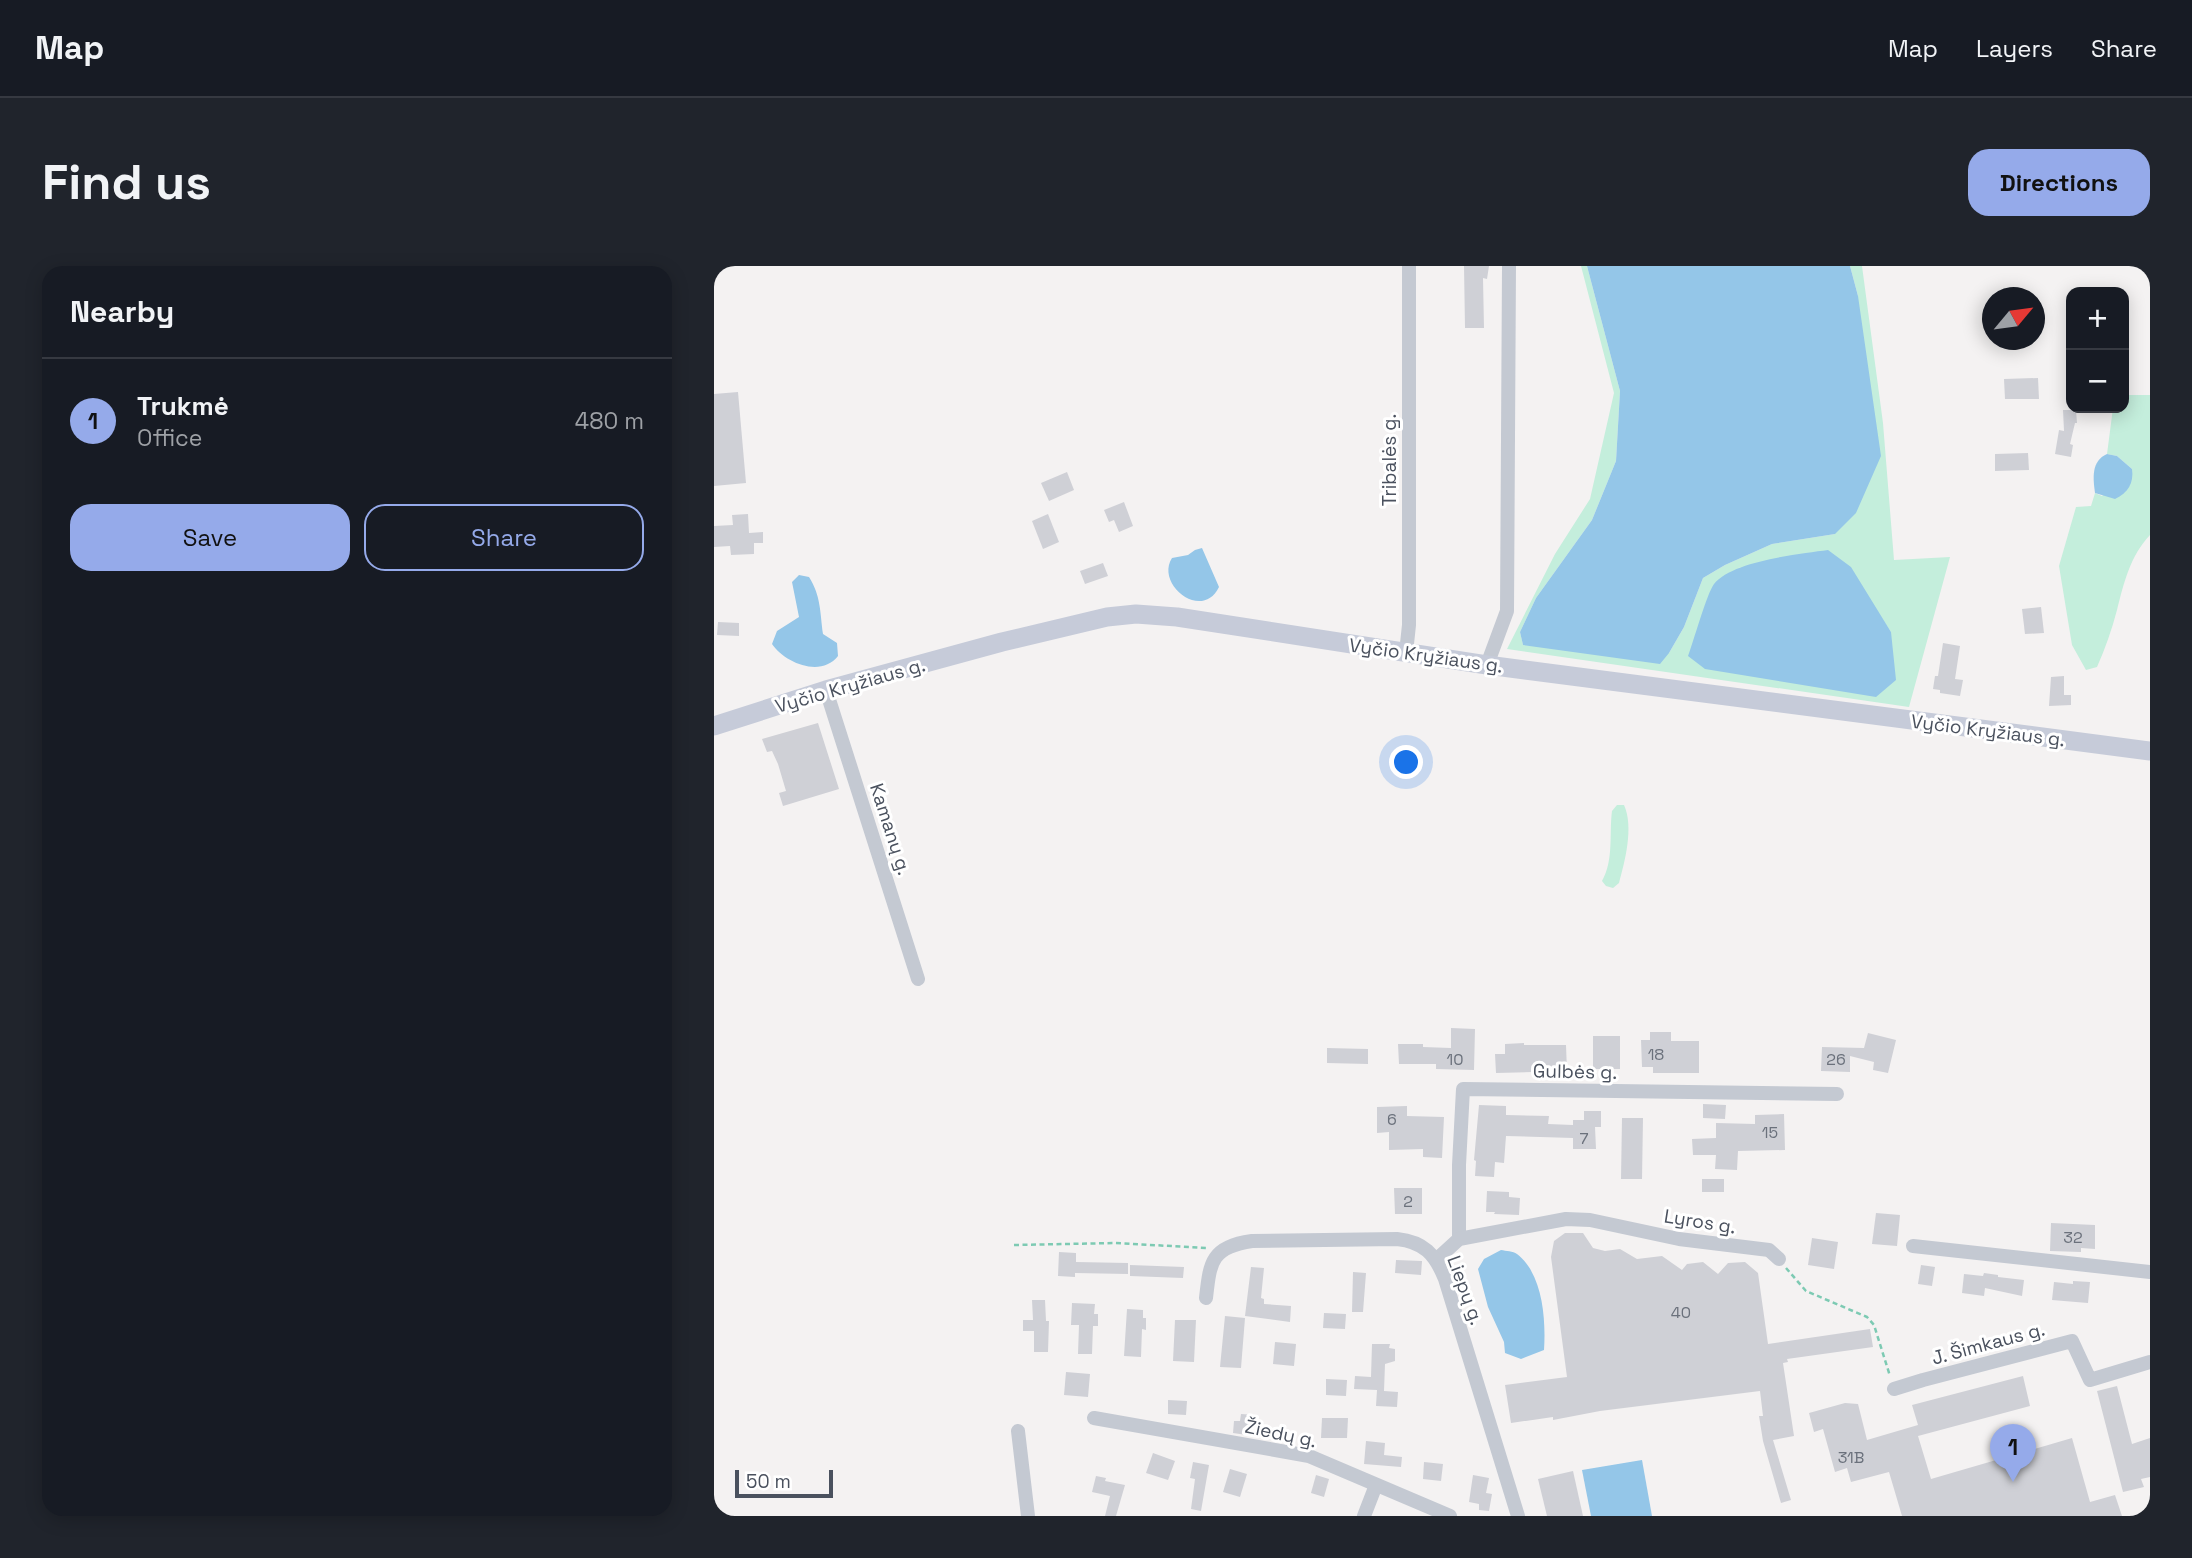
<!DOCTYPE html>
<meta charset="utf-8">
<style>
:root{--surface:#171b24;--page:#20242c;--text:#f1f3f6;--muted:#9ea1a6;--line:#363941;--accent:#95aaea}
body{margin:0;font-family:"Space Grotesk",sans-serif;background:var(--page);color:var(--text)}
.controls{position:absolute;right:21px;top:21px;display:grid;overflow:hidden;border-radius:14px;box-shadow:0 4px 18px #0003}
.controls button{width:63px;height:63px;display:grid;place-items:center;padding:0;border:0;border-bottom:2px solid var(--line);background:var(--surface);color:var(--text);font:35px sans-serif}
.compass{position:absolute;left:1268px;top:21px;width:63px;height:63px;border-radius:50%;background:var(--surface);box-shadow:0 4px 18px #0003;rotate:61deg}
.scale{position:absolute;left:21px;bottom:18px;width:98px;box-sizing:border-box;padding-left:7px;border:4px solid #4a515e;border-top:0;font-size:19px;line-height:24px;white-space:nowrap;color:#4a515e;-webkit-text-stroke:5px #fff;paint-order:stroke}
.you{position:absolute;left:693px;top:497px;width:24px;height:24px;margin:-18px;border:5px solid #fff;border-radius:50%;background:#1a73e8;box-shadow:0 0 0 10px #1a73e833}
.badge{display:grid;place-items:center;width:46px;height:46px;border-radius:50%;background:var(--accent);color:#111;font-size:23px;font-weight:700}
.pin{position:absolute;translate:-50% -58px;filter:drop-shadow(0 2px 4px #0008)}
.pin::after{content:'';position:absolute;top:37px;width:24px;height:21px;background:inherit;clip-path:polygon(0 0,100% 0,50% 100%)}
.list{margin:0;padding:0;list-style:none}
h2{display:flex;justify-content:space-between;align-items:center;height:91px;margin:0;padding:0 28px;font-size:30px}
h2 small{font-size:23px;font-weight:400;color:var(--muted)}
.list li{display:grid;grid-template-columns:46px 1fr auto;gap:21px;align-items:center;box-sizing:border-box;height:126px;padding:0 28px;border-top:2px solid var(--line)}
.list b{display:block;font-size:26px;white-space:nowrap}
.list p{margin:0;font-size:23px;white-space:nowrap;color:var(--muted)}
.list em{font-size:23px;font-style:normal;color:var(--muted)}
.actions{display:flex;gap:14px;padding:21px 28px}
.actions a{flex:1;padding:16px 0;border:2px solid var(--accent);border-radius:21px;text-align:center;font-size:24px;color:var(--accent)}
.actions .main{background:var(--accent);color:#111}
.map{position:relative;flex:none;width:1436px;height:1250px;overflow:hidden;border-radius:21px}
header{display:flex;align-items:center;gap:42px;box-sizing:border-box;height:98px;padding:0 35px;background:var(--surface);border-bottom:2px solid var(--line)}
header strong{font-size:33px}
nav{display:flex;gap:38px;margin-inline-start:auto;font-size:24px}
.intro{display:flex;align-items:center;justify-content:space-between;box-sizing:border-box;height:168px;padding:0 42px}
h1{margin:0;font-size:49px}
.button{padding:18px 32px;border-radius:21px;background:var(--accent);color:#111;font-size:24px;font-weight:700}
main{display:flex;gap:42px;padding:0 42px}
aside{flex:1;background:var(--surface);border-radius:21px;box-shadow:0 4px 18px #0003}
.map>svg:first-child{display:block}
.green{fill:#c4eedc;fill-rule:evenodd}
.water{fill:#94c6e8}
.building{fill:#cfd0d6}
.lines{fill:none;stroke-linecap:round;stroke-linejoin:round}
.path{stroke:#7dcab3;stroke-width:2.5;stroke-dasharray:5 3.5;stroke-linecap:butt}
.street{stroke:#c4c9d2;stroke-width:14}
.secondary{stroke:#c6cbd9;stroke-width:19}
.labels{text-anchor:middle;stroke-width:6;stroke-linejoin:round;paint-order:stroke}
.number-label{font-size:16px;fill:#6b717c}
.street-label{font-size:19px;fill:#4a515e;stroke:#fff}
</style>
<header>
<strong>Map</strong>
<nav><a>Map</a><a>Layers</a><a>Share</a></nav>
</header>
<div class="intro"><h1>Find us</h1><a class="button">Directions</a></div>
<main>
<aside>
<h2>Nearby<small></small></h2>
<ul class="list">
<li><span class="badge">1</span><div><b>Trukmė</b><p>Office</p></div><em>480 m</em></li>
</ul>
<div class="actions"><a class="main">Save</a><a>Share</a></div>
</aside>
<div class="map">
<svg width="1436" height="1250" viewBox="0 0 1436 1250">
<rect width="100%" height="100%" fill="#f4f2f2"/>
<g class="green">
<path d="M867,0H873L906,125L902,195L878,254L822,332L806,366L809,379L955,387L970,361L989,312L1011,299L1058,278L1121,268L1144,30L1136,0H1148L1169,157L1180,294L1236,291L1195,441L793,383L841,288L876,233L900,127ZM1024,301L1163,345L1177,366Z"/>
<path d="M1410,129H1436V269C1416,290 1410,317 1403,344C1398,363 1391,383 1383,401L1372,404L1358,379L1345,300L1362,241L1377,240L1381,227L1388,230L1418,203L1403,190L1393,188L1399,142H1410Z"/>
<path d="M903,539H910C920,561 911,595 905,617L899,622L892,620L888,615C900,594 895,568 898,545Z"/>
</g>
<g class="water">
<path d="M873,0H1136L1144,30L1167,190L1142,247L1121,268L1058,278L1011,299L989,312L970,361L955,387L946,398L809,379L806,366L822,332L878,254L902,195L906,125Z"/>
<path d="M1393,188L1403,190L1418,203C1420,217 1414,227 1401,233L1381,227C1379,212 1377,195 1393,188Z"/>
<path d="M488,282L505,321C488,356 441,318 458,292L474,289L481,284Z"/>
<path d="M1114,284L1137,301L1177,366L1182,414L1162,431L991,403L974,390C979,377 993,327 1000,318C1018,295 1085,288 1114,284Z"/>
<path d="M85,309L95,311C107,330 106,346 109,368L123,377L124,390C107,412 71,397 58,378L63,365L85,351L78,316Z"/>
<path d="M787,984C792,985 799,985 803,988C829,1008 832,1054 830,1084L807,1093L791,1087L790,1076L774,1041L764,1003L770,993Z"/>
<path d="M928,1194L938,1250H877L868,1204Z"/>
</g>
<g class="building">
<path d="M750,0H775L773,13L769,12L770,62H751Z"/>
<path d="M1324,112L1325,133H1291L1290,113Z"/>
<path d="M24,126L32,217L0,220V128Z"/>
<path d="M1349,144H1362L1363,157H1361L1356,178L1359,179L1357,191L1341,188L1345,164L1350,165Z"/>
<path d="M1314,187L1315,204L1281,205V188Z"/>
<path d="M353,206L360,224L335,235L327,217Z"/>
<path d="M410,236L419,260L405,266L400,254L395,256L390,244Z"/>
<path d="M34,248L35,267L49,266V277H40V288L17,289L16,280L0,281V260L19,259L18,249Z"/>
<path d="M334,248L345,276L329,283L318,255Z"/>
<path d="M389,297L394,310L371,318L366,305Z"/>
<path d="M1327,341L1330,367L1311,368L1308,343Z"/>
<path d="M4,356L25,357V370L3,369Z"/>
<path d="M1229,377L1246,380L1241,413L1249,414L1246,430L1226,427V424L1219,423L1221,410H1224Z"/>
<path d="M1350,410V429H1357V439L1335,440L1337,411Z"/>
<path d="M104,457L125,523L69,540L65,527L72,525L64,498L58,485L53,486L48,473Z"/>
<path d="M737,762L761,763L760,804L722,803V798H685L684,778H709V781L737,782Z"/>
<path d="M936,766H957V775H985V807H939V801H928L927,774H936Z"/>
<path d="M1154,767L1182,774L1174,807L1159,804L1160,796L1136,790V806L1107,805L1108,781L1150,782Z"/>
<rect x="879" y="770" width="27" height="33"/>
<path d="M810,777V779H852L853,805L782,807L781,788H791V778Z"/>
<path d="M613,782L654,783V798L613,797Z"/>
<path d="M989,838L1012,839L1011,853L989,852Z"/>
<path d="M765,839L792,840V849L835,850L834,858L859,859V854H870V845H887V861H881L882,883H859V872L792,870L790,897L781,896L780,911L761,910L762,895L760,894Z"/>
<path d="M693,840V850L730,851L728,892L709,891V883L675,884V866L663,867V841Z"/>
<path d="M1070,848L1071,884L1024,885L1023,904L1001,903L1002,889H979L978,873L1002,872V857L1041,858V849Z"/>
<path d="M908,852H929L928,913H907Z"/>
<rect x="988" y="913" width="22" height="13"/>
<path d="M680,922H708V948H681Z"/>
<path d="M773,925L795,926V931L806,932L805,949L780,948L781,946H772Z"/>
<path d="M1162,947L1186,949L1183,980L1158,978Z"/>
<path d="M1337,957L1381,959V983L1367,982V986L1336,985Z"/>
<path d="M851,967H869L879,982L891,985L906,983L923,993L948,990L968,1004L973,998L989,996L1004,1008L1014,997L1031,996L1044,1007L1054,1078L1156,1063L1159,1081L1073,1093L1074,1096L1069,1097L1080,1170L1059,1174L1077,1234L1067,1237L1049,1175L1045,1150H1049L1046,1125L886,1145L839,1154V1151L797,1157L791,1119L853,1111L837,991L840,975Z"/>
<path d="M1098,972L1124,976L1120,1003L1094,999Z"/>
<path d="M345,986L362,987V996L414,997V1008L361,1007V1011L344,1010Z"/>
<path d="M682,994L708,995L707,1009L681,1007Z"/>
<path d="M416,999L470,1001L469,1012L416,1010Z"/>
<path d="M1207,999L1221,1001L1218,1020L1204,1018Z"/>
<path d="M537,1001L550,1002L547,1032L550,1033V1038L577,1040L576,1056L531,1050Z"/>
<path d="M639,1006L652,1007L649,1046H638Z"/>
<path d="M1270,1007L1284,1009V1011L1310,1014L1308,1030L1271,1022L1270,1030L1248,1027L1250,1008L1269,1010Z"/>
<path d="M1359,1015L1376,1016L1374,1037L1338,1034L1340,1016L1359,1018Z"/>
<path d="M318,1034H331L332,1055H335L334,1086H320V1065H309V1054H319Z"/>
<path d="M358,1037L381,1038L380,1048H384V1060H379L378,1088H364L365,1059H357Z"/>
<path d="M413,1043L429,1044V1052H432V1064L428,1063L427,1091L410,1090Z"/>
<path d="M610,1047L632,1048L631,1063L609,1062Z"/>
<path d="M511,1050L531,1052L527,1102L506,1101Z"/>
<path d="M461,1054H482L480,1096L459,1095Z"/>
<path d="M561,1076L582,1078L580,1100L559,1098Z"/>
<path d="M658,1078H676L675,1082L681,1083V1095L671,1098L670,1125L684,1126L683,1141L662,1140L663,1124L640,1123L641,1110L657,1111Z"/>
<path d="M352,1106L376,1108L374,1131L350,1129Z"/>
<path d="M1309,1110L1316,1140L1204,1170L1217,1213L1358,1172L1376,1236L1401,1229L1408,1250H1188L1175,1206L1137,1216L1133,1202L1121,1206L1109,1163L1100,1166L1095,1147L1131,1137L1144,1138L1153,1174L1204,1159L1198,1139Z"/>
<path d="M612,1113L633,1114L632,1130L612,1129Z"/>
<path d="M1403,1120L1418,1178L1436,1172V1211L1427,1213L1430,1221L1409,1226L1383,1125Z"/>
<path d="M454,1134L473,1135L472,1149L454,1148Z"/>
<path d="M527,1148L542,1149L540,1163L534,1162L533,1169L519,1167L520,1155H526Z"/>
<path d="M608,1152H634L633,1172H607Z"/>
<path d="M652,1175L671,1177L670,1189L688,1191L687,1201L650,1198Z"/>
<path d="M439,1187L461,1195L454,1214L432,1207Z"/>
<path d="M479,1196L495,1199L487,1245L477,1243L481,1213L476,1212Z"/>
<path d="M710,1196L729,1198L727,1215L709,1213Z"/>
<path d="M516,1203L533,1208L526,1231L509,1226Z"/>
<path d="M859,1205L869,1250H833L824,1213Z"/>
<path d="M602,1209L615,1213L610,1231L597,1227Z"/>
<path d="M759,1209L775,1212L772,1227L778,1228L775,1245L765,1244V1238L755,1236Z"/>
<path d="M382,1210L392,1212L391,1215L411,1219L402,1250H391L396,1230L378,1226Z"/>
</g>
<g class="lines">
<g class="path">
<path d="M300,979L401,977L493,982"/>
<path d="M1072,1002L1092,1025L1153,1051L1160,1059L1176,1110"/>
</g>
<g class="street">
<path d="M692,387L695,359V0"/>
<path d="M773,399L793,345L795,0"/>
<path d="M112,424L204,713"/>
<path d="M745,973V899L749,823L1123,828"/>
<path d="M1199,980L1436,1006"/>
<path d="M722,994L745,973L852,953L876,954L965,973L1055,984L1065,993"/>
<path d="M492,1032C496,996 497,981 538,975L683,973C710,976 721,988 731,1013L804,1250"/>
<path d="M1180,1123L1209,1114L1358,1075L1376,1114L1436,1096"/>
<path d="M380,1152L595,1190L736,1250"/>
<path d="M304,1165L314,1250"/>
<path d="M650,1250L662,1219"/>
</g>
<path class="secondary" d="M0,460L112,424L288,376L393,351L422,348L463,351L773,399L1436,485"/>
</g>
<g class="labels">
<g class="number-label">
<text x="942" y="794">18</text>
<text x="741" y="799">10</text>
<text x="1122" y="799">26</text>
<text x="678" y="859">6</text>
<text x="1056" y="872">15</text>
<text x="870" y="878">7</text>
<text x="694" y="941">2</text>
<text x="1359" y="977">32</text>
<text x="967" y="1052">40</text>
<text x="1137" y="1197">31B</text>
</g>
<g class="street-label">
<text transform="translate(675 194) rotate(-90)" y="7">Tribalės g.</text>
<text transform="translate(712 389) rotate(8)" y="7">Vyčio Kryžiaus g.</text>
<text transform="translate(136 419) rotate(-16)" y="7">Vyčio Kryžiaus g.</text>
<text transform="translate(1274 464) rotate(7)" y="7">Vyčio Kryžiaus g.</text>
<text transform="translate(177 563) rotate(72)" y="7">Kamanų g.</text>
<text transform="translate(861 805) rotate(1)" y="7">Gulbės g.</text>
<text transform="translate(986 955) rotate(9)" y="7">Lyros g.</text>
<text transform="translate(752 1024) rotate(70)" y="7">Liepų g.</text>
<text transform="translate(1274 1077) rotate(-15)" y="7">J. Šimkaus g.</text>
<text transform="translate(567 1167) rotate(12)" y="7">Žiedų g.</text>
</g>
</g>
</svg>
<div class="controls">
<button>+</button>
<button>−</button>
</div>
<svg class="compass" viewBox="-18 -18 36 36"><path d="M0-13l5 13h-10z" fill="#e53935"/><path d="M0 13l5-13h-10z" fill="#9ea1a6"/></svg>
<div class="scale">50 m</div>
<div class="you"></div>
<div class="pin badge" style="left:1299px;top:1216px">1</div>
</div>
</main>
